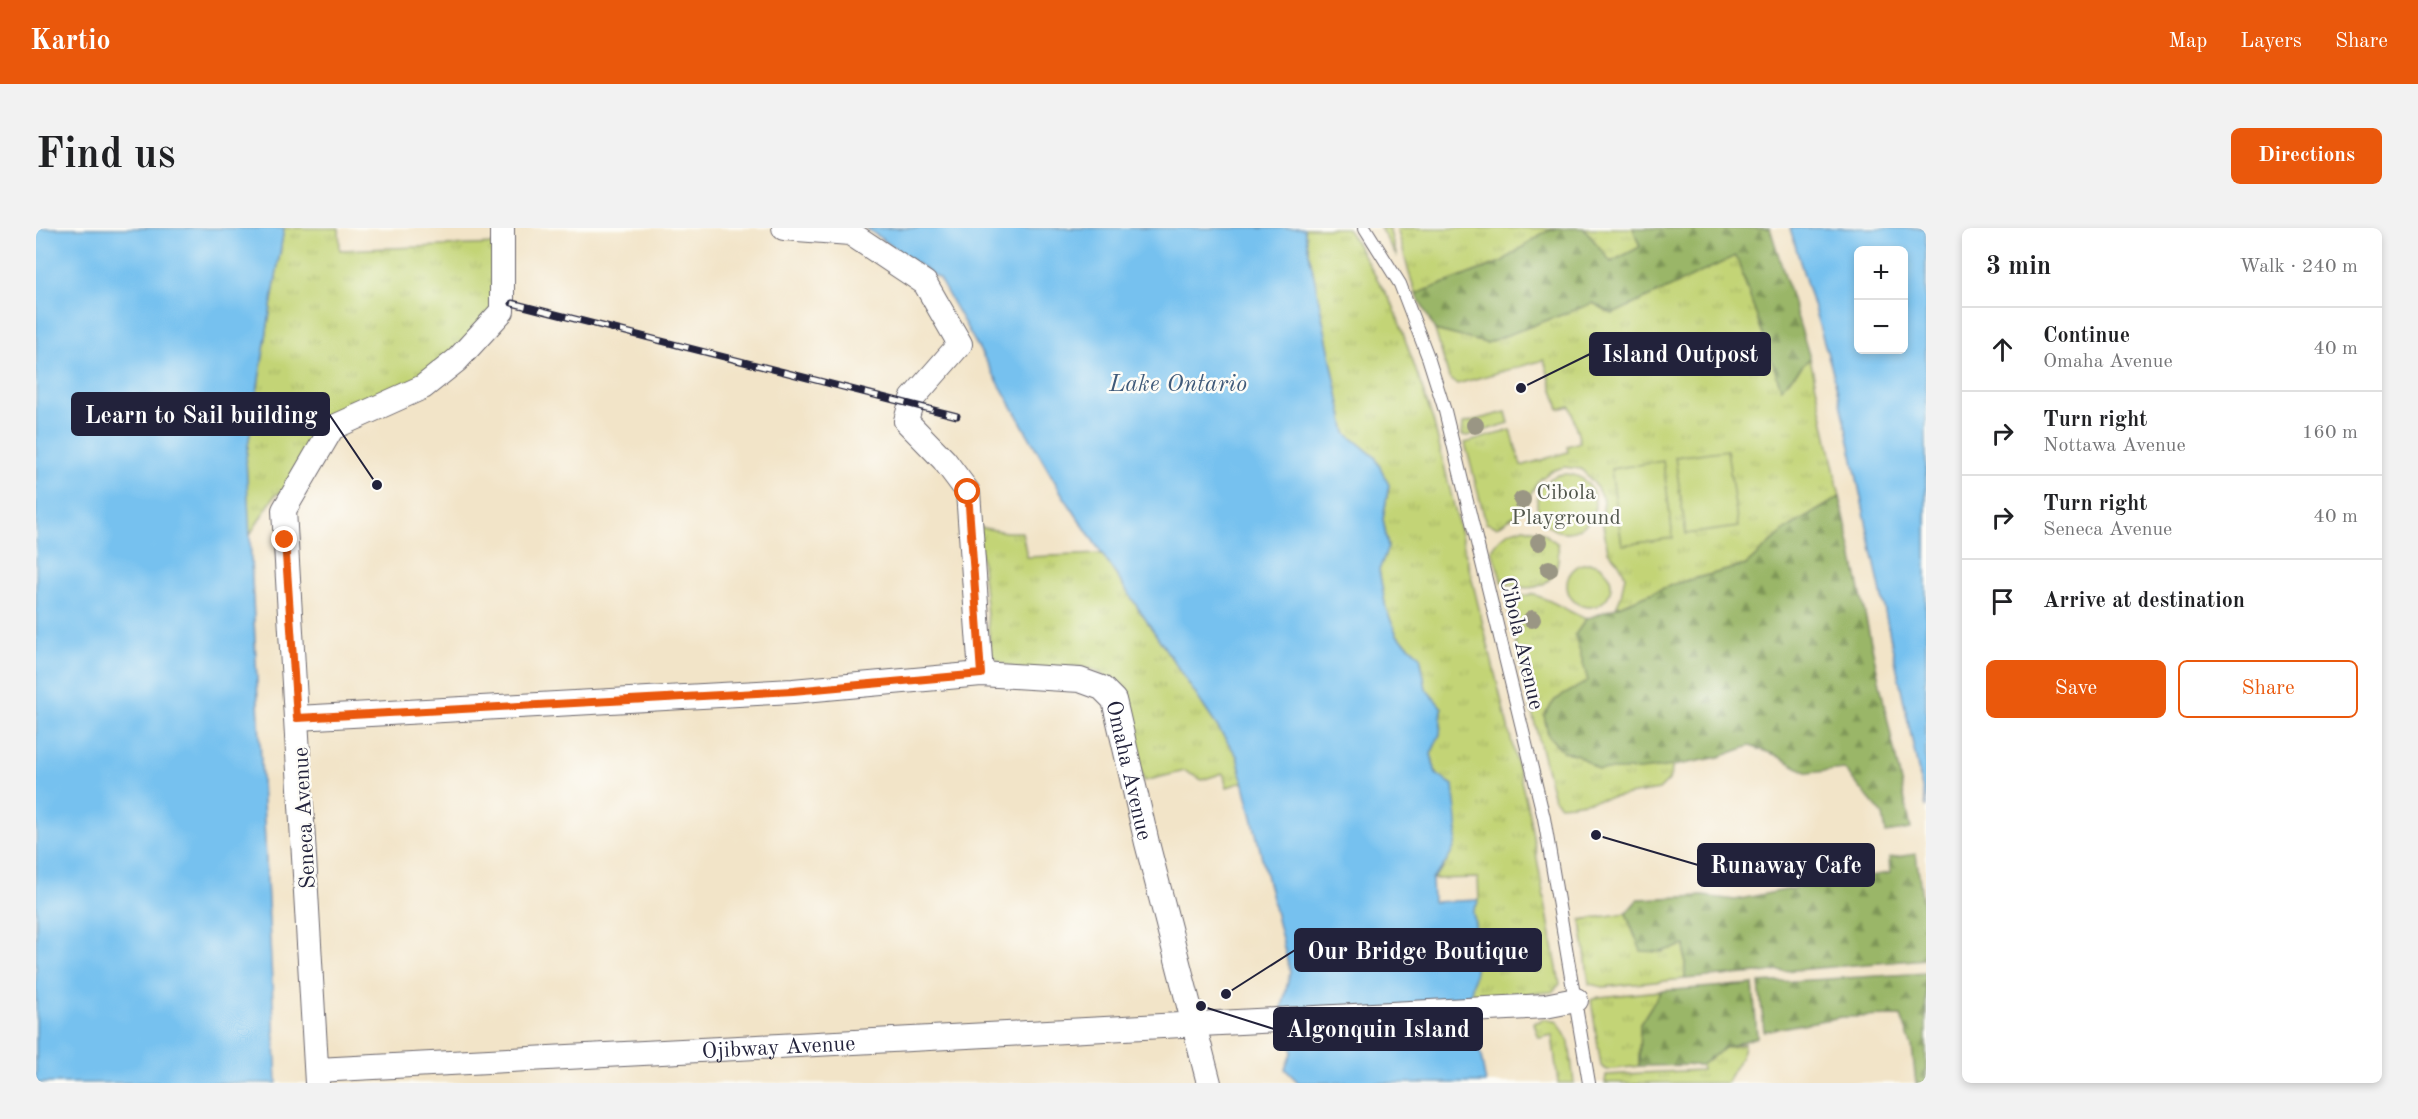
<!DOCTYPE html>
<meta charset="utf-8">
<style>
:root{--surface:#fff;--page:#f2f2f2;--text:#202124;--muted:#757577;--line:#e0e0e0;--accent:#ea580c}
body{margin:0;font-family:"Old Standard TT",serif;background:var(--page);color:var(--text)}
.controls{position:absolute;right:18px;top:18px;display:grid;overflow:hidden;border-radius:9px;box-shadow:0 3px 9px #0003}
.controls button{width:54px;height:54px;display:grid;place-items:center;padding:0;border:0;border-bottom:2px solid var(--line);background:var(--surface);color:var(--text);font:30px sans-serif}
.stop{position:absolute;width:18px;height:18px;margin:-14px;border:4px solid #ea580c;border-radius:50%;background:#fff}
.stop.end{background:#ea580c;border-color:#fff;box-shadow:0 2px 6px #0008}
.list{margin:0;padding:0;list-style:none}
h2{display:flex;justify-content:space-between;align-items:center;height:78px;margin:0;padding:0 24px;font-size:26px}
h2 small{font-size:20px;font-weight:400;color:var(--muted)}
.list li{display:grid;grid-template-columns:39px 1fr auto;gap:18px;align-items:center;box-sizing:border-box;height:84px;padding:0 24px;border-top:2px solid var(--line)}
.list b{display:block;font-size:22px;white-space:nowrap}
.list p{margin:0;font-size:20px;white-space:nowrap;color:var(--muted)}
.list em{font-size:20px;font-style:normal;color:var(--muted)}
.actions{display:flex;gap:12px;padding:18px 24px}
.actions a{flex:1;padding:14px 0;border:2px solid var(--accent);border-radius:9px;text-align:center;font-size:21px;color:var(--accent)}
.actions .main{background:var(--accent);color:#fff}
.icon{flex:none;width:33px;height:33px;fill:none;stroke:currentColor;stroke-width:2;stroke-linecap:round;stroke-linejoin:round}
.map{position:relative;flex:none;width:1890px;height:855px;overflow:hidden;border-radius:9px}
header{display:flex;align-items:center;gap:36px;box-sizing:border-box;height:84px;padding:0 30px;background:var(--accent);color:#fff}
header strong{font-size:28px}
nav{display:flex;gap:33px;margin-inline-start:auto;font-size:21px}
.intro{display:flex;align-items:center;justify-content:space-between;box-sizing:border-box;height:144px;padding:0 36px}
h1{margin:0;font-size:42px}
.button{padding:15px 27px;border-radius:9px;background:var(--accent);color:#fff;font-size:21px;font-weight:700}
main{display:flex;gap:36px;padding:0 36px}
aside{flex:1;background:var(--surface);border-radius:9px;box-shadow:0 3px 9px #0003}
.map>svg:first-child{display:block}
.grass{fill:url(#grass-tufts);stroke:#727b58;stroke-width:1.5}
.forest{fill:url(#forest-firs);stroke:#5e6c51;stroke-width:1.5}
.park{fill:#c3d476;stroke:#727b58;stroke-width:1.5}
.water{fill:#76c1ef;stroke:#4c7295;stroke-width:1.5;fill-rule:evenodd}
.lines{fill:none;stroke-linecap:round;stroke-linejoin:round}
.lane-casing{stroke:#6b666c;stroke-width:14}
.street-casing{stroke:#6b666c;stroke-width:26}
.lane{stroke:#fff;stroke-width:12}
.street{stroke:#fff;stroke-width:24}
.rail-casing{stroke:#22223b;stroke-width:7}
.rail{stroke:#fdfcf7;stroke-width:4.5;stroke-dasharray:14;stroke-linecap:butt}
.tree{fill:#9a9684}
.route{stroke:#ea580c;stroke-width:8}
.labels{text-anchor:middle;stroke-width:5;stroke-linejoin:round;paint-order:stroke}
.park-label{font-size:22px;fill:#52574d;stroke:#fdfcf7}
.street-label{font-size:22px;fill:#22223b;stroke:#fdfcf7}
.water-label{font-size:24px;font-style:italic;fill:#3f5a7a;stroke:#fdfcf7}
.leader{fill:none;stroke:#22223b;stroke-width:2}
.callout-dot{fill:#22223b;stroke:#fdfcf7;stroke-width:2}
.callout{fill:#22223b;stroke:#22223b;stroke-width:2}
.callout-label{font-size:24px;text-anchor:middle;font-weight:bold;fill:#fff}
</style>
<header>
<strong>Kartio</strong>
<nav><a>Map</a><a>Layers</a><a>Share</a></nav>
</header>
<div class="intro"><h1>Find us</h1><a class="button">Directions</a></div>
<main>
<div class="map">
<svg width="1890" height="855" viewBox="0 0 1890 855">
<defs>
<pattern id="grass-tufts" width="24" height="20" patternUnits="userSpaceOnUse" patternTransform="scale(1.5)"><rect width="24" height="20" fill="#c3d476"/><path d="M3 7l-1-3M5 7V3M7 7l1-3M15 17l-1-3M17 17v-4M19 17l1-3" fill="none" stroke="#a7b667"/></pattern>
<pattern id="forest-firs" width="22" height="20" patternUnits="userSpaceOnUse" patternTransform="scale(1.5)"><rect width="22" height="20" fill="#9ab667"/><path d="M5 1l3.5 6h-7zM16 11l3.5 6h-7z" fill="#7d9456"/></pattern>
</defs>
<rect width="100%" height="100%" fill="#fdfcf7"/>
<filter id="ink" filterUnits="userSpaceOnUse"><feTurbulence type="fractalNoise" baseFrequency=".0167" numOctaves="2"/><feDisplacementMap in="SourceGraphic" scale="12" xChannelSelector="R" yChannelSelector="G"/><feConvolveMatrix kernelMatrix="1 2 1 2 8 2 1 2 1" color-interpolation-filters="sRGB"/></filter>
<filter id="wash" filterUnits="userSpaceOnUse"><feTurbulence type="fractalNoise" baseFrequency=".008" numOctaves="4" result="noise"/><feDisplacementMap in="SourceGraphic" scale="24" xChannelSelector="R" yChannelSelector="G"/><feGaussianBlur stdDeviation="1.35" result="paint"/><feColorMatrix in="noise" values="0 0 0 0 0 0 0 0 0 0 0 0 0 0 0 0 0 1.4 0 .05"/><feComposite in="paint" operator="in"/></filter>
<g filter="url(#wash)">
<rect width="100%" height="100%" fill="#f2e4c8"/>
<g class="grass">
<path d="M248,0H303L304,22L461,16L462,80L419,131L313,188L258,259L239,267L213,308L210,230Z"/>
<path d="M1268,0H1311L1358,79L1397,192L1492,581L1524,756L1516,764L1434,770L1440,705L1437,684L1443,672L1442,650L1396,651L1408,639L1400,546L1395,526L1404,506L1406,480L1390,461L1384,428L1361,407L1350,381L1343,342L1352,319L1347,291L1353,257L1339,229L1310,205Z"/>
<path d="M1344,0H1353L1361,29Z"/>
<path d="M1361,0H1521L1507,5L1465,34L1380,66L1373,45Z"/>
<path d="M1548,0H1597L1604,19L1575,34Z"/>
<path d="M1701,27L1745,159L1774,130L1804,269L1750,301L1710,337L1638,356L1580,379L1585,368L1589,347L1582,334L1572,323L1566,292L1568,273L1558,255L1545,241L1528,239L1515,243L1502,253L1484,284L1461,299L1450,295L1429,215L1475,202L1485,238L1532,224L1531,218L1544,214L1534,178L1523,181L1508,132L1421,156L1413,150L1399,102L1450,115L1557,75L1577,86Z"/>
<path d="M1470,184L1473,195L1431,208L1426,207L1427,195Z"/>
<path d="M942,299L970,304H986L991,329L1066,326L1201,528L1207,554L1191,559L1187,545L1166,552L1149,543L1108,553C1103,538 1077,456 1070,450C1039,420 986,462 955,426Z"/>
<path d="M1488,300L1507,305L1522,316C1526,356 1500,368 1466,354L1456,322C1465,308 1472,302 1488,300Z"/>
<path d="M1495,366C1513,370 1531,383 1550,391L1539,407L1553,453L1519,472L1508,487L1512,507L1527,524L1540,526L1563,542L1637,538L1633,552L1623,562L1536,576L1524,577L1518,571L1488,453L1471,376L1481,369Z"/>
<path d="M1590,685L1599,709L1625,724L1649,716V751L1567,759L1553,756L1545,692Z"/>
<path d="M1625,763L1604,796L1603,838L1571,842L1565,838L1555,772L1563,769Z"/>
<path d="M1509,791L1522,794L1533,814L1538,855H1522L1516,807L1503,810L1498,795Z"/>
<path d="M1708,816C1707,832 1696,840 1691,855H1569L1570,847L1666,842L1665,837L1688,820Z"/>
</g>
<g class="forest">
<path d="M1521,0H1548L1575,34L1604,19L1597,0H1734L1774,130L1745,160L1700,28L1577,86L1557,75L1450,115L1399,102L1380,66L1465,34L1507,5Z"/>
<path d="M1804,269L1875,601L1850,605L1847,587L1808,541L1772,545L1740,527L1714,518L1683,529L1637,538L1604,542H1563L1540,526L1527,524L1512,507L1508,487L1519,472L1552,453L1539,407L1550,391L1638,356L1710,337L1750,301Z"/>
<path d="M1880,626L1890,697V731L1649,751V717L1625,724L1605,723L1590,685L1602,671L1667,668L1699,672L1790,654L1854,645L1853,630Z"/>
<path d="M1890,745V855H1880L1876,819L1865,788L1805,789L1728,803L1723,755Z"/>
<path d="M1717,756L1721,809L1688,820L1665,837L1603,838L1604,796L1625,763Z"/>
</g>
<g class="park">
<path d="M1691,222L1702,299L1650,306L1639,229Z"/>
<path d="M1627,233L1637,310L1586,317L1575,241Z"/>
<circle cx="1530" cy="275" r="29"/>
<circle cx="1553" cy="357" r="22"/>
</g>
<g class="water">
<path d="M0,0H248L210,230L241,855H0Z"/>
<path d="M830,0H1268L1310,205L1339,229L1353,257L1347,291L1352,319L1343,342L1350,381L1361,407L1384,428L1390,461L1406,480L1404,506L1395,526L1400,546L1417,557C1421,600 1430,617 1396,651L1397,674L1443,672L1437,684L1443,720L1434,770L1450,855H1263L1249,841L1256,823L1245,784L1254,744L1201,528L1026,266L903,51Z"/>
<path d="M1754,0H1890V579L1816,227L1797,144ZM1868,22V122H1822V22Z"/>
</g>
</g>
<g filter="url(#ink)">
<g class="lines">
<g class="lane-casing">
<path id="lane" d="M1329,0L1364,56L1392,129L1409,183L1508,590L1553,855"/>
</g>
<g class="street-casing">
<g id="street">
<path d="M748,0L814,5L889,55L924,116L876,171L870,193L908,232L932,264L945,446"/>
<path id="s1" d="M261,490L757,463L945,446L1044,452L1066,460L1078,472L1111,615L1173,855"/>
<path id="s2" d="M281,842L1509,778L1540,772"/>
<path d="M281,855L248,282L296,200L387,159L421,132L466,83V0"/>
</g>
</g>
<use href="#lane" class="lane"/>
<use href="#street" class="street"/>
<g class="rail-casing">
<path id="rail" d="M476,75L921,188"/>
</g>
<use href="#rail" class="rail"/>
</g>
<g class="tree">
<circle cx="1439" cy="197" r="9"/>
<circle cx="1486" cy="272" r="9"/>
<circle cx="1503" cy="314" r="9"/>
<circle cx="1513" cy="341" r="9"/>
<circle cx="1496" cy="391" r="9"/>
</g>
</g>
<g class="lines" filter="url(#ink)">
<path class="route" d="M249,312L261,490L757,463L945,446L932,264"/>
</g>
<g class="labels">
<g class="park-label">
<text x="1530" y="271">Cibola<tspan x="1530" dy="25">Playground</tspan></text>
</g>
<g class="street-label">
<text transform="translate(1487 415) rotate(77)" y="8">Cibola Avenue</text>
<text dy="8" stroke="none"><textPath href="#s1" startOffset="897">Omaha Avenue</textPath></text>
<text transform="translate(267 590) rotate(-93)" y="8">Seneca Avenue</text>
<text dy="8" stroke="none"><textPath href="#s2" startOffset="462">Ojibway Avenue</textPath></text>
</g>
<g class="water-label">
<text x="1142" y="163">Lake Ontario</text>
</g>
</g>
<path class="leader" d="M1485 160L1554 126M341 257L293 186M1560 607L1662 637M1190 766L1259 722M1165 778L1238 801"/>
<g class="callout-dot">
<circle cx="1485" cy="160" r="6"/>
<circle cx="341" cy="257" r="6"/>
<circle cx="1560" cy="607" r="6"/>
<circle cx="1190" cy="766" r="6"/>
<circle cx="1165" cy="778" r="6"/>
</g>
<g class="callout">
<rect x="1554" y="105" width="180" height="42" rx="6"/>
<rect x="36" y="165" width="257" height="42" rx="6"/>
<rect x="1662" y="616" width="176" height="42" rx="6"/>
<rect x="1259" y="701" width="246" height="42" rx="6"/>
<rect x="1238" y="780" width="208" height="42" rx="6"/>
</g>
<g class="callout-label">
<text x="1644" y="134">Island Outpost</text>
<text x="165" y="195">Learn to Sail building</text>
<text x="1750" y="645">Runaway Cafe</text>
<text x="1382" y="731">Our Bridge Boutique</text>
<text x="1342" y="809">Algonquin Island</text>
</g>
</svg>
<div class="controls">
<button>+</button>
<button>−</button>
</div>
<div class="stop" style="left:932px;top:264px"></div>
<div class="stop end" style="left:249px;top:312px"></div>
</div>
<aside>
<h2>3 min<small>Walk · 240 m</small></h2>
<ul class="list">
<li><svg class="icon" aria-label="ahead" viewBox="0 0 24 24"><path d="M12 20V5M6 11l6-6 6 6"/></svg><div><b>Continue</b><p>Omaha Avenue</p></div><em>40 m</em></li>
<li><svg class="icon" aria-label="right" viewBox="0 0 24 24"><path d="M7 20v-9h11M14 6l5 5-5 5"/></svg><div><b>Turn right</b><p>Nottawa Avenue</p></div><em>160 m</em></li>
<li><svg class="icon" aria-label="right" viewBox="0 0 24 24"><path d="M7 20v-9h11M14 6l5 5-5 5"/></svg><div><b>Turn right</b><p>Seneca Avenue</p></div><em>40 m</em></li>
<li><svg class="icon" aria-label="arrive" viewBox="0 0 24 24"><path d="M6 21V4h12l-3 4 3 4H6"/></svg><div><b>Arrive at destination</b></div></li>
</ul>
<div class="actions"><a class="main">Save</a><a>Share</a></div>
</aside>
</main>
